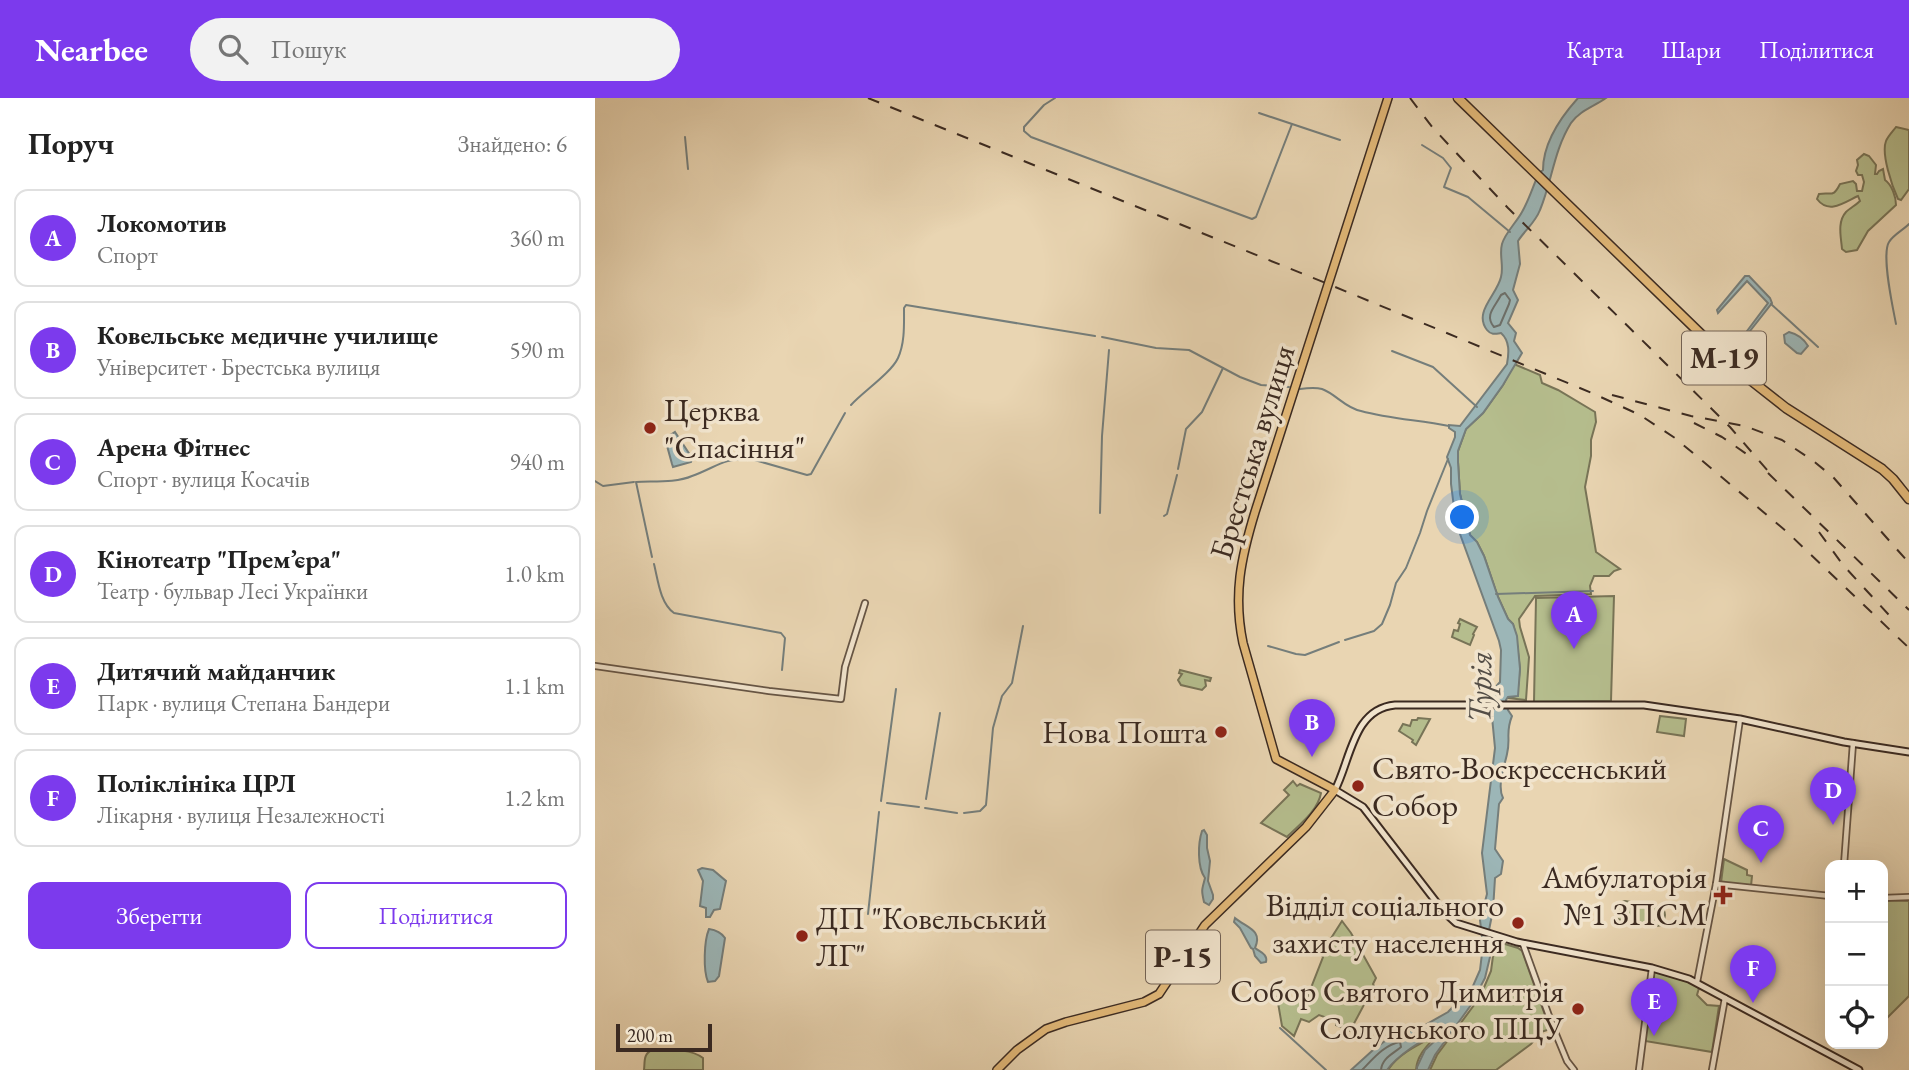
<!DOCTYPE html>
<html lang="uk">
<meta charset="utf-8">
<style>
:root{--surface:#fff;--page:#f2f2f2;--text:#222;--muted:#767676;--line:#e0e0e0;--accent:#7c3aed}
body{margin:0;font-family:"EB Garamond",serif;background:var(--page);color:var(--text)}
.controls{position:absolute;right:21px;bottom:21px;display:grid;overflow:hidden;border-radius:14px;box-shadow:0 7px 28px #0002}
.controls button{width:63px;height:63px;display:grid;place-items:center;padding:0;border:0;border-bottom:2px solid var(--line);background:var(--surface);color:var(--text);font:35px sans-serif}
.scale{position:absolute;left:21px;bottom:18px;width:96px;box-sizing:border-box;padding-left:7px;border:4px solid #3b2a21;border-top:0;font-size:19px;line-height:24px;white-space:nowrap;color:#3b2a21;-webkit-text-stroke:5px #f1e4cd;paint-order:stroke}
.you{position:absolute;left:868px;top:420px;width:24px;height:24px;margin:-18px;border:5px solid #fff;border-radius:50%;background:#1a73e8;box-shadow:0 0 0 10px #1a73e833}
.badge{display:grid;place-items:center;width:46px;height:46px;border-radius:50%;background:var(--accent);color:#fff;font-size:23px;font-weight:700}
.pin{position:absolute;translate:-50% -58px;filter:drop-shadow(0 2px 4px #0008)}
.pin::after{content:'';position:absolute;top:37px;width:24px;height:21px;background:inherit;clip-path:polygon(0 0,100% 0,50% 100%)}
.list{margin:0;padding:0;list-style:none}
h2{display:flex;justify-content:space-between;align-items:center;height:91px;margin:0;padding:0 28px;font-size:30px}
h2 small{font-size:23px;font-weight:400;color:var(--muted)}
.list li{display:grid;grid-template-columns:46px 1fr auto;gap:21px;align-items:center;box-sizing:border-box;height:98px;margin:0 14px 14px;padding:0 14px;border:2px solid var(--line);border-radius:14px}
.list b{display:block;font-size:26px;white-space:nowrap}
.list p{margin:0;font-size:23px;white-space:nowrap;color:var(--muted)}
.list em{font-size:23px;font-style:normal;color:var(--muted)}
.actions{display:flex;gap:14px;padding:21px 28px}
.actions a{flex:1;padding:16px 0;border:2px solid var(--accent);border-radius:14px;text-align:center;font-size:24px;color:var(--accent)}
.actions .main{background:var(--accent);color:#fff}
.icon{flex:none;width:38px;height:38px;fill:none;stroke:currentColor;stroke-width:2;stroke-linecap:round;stroke-linejoin:round}
.map{position:relative;flex:none;width:1314px;height:972px;overflow:hidden}
header{display:flex;align-items:center;gap:42px;box-sizing:border-box;height:98px;padding:0 35px;background:var(--accent);color:#fff}
header strong{font-size:33px}
nav{display:flex;gap:38px;margin-inline-start:auto;font-size:24px}
.search{width:490px;height:63px;background:var(--page);display:flex;align-items:center;gap:18px;box-sizing:border-box;padding:0 24px;border-radius:38px;color:var(--muted);font-size:26px}
main{display:flex}
aside{flex:1;background:var(--surface)}
.map>svg:first-child{display:block}
.green{fill:#b5bd8d;stroke:#787457;stroke-width:2}
.water{fill:#9cb6b7;stroke:#757e7b;stroke-width:2}
.lines{fill:none;stroke-linecap:round;stroke-linejoin:round}
.shore{stroke:#6c706c;stroke-width:2}
.stream{stroke:#757e7b;stroke-width:2}
.tertiary-casing{stroke:#665545;stroke-width:8}
.secondary-casing{stroke:#3b2a21;stroke-width:9}
.primary-casing{stroke:#3b2a21;stroke-width:10}
.trunk-casing{stroke:#3b2a21;stroke-width:11}
.tertiary{stroke:#f1e4cd;stroke-width:4.5}
.secondary{stroke:#f1e4cd;stroke-width:5}
.primary{stroke:#e4ba79;stroke-width:7}
.trunk{stroke:#e4ba79;stroke-width:8}
.rail{stroke:#3b2a21;stroke-width:2;stroke-dasharray:12 12;stroke-linecap:butt}
.poi-dot{fill:#8f2418;stroke:#f1e4cd;stroke-width:2.5}
.labels{text-anchor:middle;stroke-width:7;stroke-linejoin:round;paint-order:stroke}
.shield{fill:#f1e4cd;stroke:#726255;stroke-width:2}
.shield-label{font-size:30px;font-weight:bold;fill:#3b2a21}
.poi-label{font-size:32px;fill:#3b2a21;stroke:#f1e4cd;text-anchor:end}
.street-label{font-size:32px;fill:#3b2a21;stroke:#f1e4cd}
.water-label{font-size:33px;font-style:italic;fill:#534d46;stroke:#f1e4cd}
</style>
<header>
<strong>Nearbee</strong>
<div class="search"><svg class="icon" aria-label="search" viewBox="0 0 24 24"><circle cx="10" cy="10" r="6"/><path d="M15 15l6 6"/></svg>Пошук</div>
<nav><a>Карта</a><a>Шари</a><a>Поділитися</a></nav>
</header>
<main>
<aside>
<h2>Поруч<small>Знайдено: 6</small></h2>
<ul class="list">
<li><span class="badge">A</span><div><b>Локомотив</b><p>Спорт</p></div><em>360 m</em></li>
<li><span class="badge">B</span><div><b>Ковельське медичне училище</b><p>Університет · Брестська вулиця</p></div><em>590 m</em></li>
<li><span class="badge">C</span><div><b>Арена Фітнес</b><p>Спорт · вулиця Косачів</p></div><em>940 m</em></li>
<li><span class="badge">D</span><div><b>Кінотеатр &quot;Прем’єра&quot;</b><p>Театр · бульвар Лесі Українки</p></div><em>1.0 km</em></li>
<li><span class="badge">E</span><div><b>Дитячий майданчик</b><p>Парк · вулиця Степана Бандери</p></div><em>1.1 km</em></li>
<li><span class="badge">F</span><div><b>Поліклініка ЦРЛ</b><p>Лікарня · вулиця Незалежності</p></div><em>1.2 km</em></li>
</ul>
<div class="actions"><a class="main">Зберегти</a><a>Поділитися</a></div>
</aside>
<div class="map">
<svg width="1314" height="972" viewBox="0 0 1314 972">
<rect width="100%" height="100%" fill="#e9d5b2"/>
<filter id="stains"><feTurbulence type="fractalNoise" baseFrequency=".00286" numOctaves="4"/><feColorMatrix values="0 0 0 0 .2 0 0 0 0 .09 0 0 0 0 .02 0 0 0 .5 -.17"/></filter>
<radialGradient id="worn" r=".72"><stop offset=".6" stop-color="#630" stop-opacity="0"/><stop offset="1" stop-color="#630" stop-opacity=".3"/></radialGradient>
<g class="green">
<path d="M1301,29L1314,32V91L1306,102L1303,101C1297,88 1286,56 1291,43C1293,38 1298,33 1301,29Z"/>
<path d="M1269,56L1274,58L1281,67L1280,76H1282L1284,73L1288,71L1290,82C1297,87 1301,99 1301,107L1273,133L1262,152L1251,154L1247,151C1246,139 1242,124 1251,114C1255,110 1261,107 1265,103L1263,98C1250,104 1234,117 1222,101L1224,96C1237,94 1238,100 1245,86L1258,83L1261,86L1262,93H1267L1269,84L1267,77H1263L1261,73L1263,67L1262,62Z"/>
<path d="M919,266L945,277L947,285L963,292L1000,314L1001,324L996,342V358L990,389L1001,454L1025,471L1019,473L1014,478H999L995,488L996,496L940,498L924,521L925,529L934,559L931,602L912,600L922,598L925,571L921,538L918,526L913,521L903,499L889,458L882,444L875,437L865,396L863,364V353L871,331L888,315L908,287Z"/>
<path d="M1019,498L1016,603L939,604L941,500Z"/>
<path d="M865,521L882,529L878,536L879,537L875,547L857,539L859,532L863,533L865,526L863,525Z"/>
<path d="M585,572L616,580L615,583L610,582L611,588L607,592L586,587L583,582L587,576L584,575Z"/>
<path d="M1065,618L1091,621L1089,638L1062,634Z"/>
<path d="M823,620L835,621L821,647L817,644L818,642L804,633L808,626L815,628L817,622H822Z"/>
<path d="M698,683L702,688L705,686L726,695C723,713 704,727 692,739L666,725L694,697L689,692Z"/>
<path d="M1129,761L1152,772V777L1157,778L1156,788L1126,785Z"/>
<path d="M1288,802L1314,803V898L1288,924Z"/>
<path d="M1030,803L1066,809C1072,814 1070,821 1066,827L1062,828L1026,823L1021,819C1019,812 1022,805 1030,803Z"/>
<path d="M747,823L756,835L781,880L778,886L779,888L755,933L741,927V923L724,917L714,924L706,921L699,938L687,928L682,899L710,905L728,859L726,856Z"/>
<path d="M900,843L923,850L927,853L955,931L946,934L936,946L901,972H835L842,957L885,899L896,873Z"/>
<path d="M1059,873L1094,884L1104,890L1102,897L1112,907L1124,908L1117,954L1050,943Z"/>
<path d="M842,937C832,948 822,957 821,972H793C804,955 825,946 842,937Z"/>
<path d="M57,952C72,952 95,950 108,960V972H49C50,964 48,956 57,952Z"/>
</g>
<g class="water">
<path d="M983,0H1011C1000,8 984,13 976,25C959,52 957,83 945,112C940,125 930,132 923,143L925,166L918,192L923,202L913,225L921,235L919,243L927,255L908,287L888,315L871,331L863,353V364L865,396L875,437L882,444L889,458L903,499L913,521L918,526L922,538L925,571L923,598L913,599L911,602L913,612L917,618C910,635 916,640 912,656C909,670 902,688 908,700L904,706L900,751L908,763L906,776L900,780L898,812L892,842L895,859L890,880L876,907L840,957L833,972H822V969L830,952L844,939V936C829,939 801,959 792,972H756L778,952L794,940L830,927L853,914L878,888L885,872L888,847L885,822L892,796L887,755L900,650L897,619L892,615L891,599C897,596 900,589 905,584L906,552L904,543L861,425L856,386V370L852,359L860,339V334L854,330V327L865,328L912,266C914,255 915,243 906,235C900,236 896,237 892,232C878,214 902,197 906,179C909,168 904,157 907,146C910,135 921,125 927,114C934,102 938,88 944,75L948,72C948,46 965,20 983,0Z"/>
<path d="M1150,178H1154L1175,200L1177,205L1144,247L1143,245L1173,205L1152,183L1123,215L1122,212Z"/>
<path d="M1194,234C1202,236 1209,241 1213,248L1206,256L1202,255L1190,245L1189,237Z"/>
<path d="M80,334L97,360L96,364L78,369L77,366L71,344L74,338Z"/>
<path d="M609,732L612,737V750L615,763L613,783L618,797V801L614,807L609,804C606,791 607,792 610,780C602,769 603,745 607,733Z"/>
<path d="M107,770L118,772L131,783L125,811L119,812L115,819H111V810L105,808L108,783L103,772Z"/>
<path d="M640,820C652,830 668,832 660,850C665,854 673,856 671,864L666,865L660,858L658,851L656,850L645,830L639,824Z"/>
<path d="M114,831C121,832 126,834 130,840L124,878L120,883L113,884C108,872 109,843 114,831Z"/>
</g>
<g class="lines">
<g class="shore">
<path d="M910,195L915,202L914,206L905,227L899,229C889,217 900,209 906,197Z"/>
<path d="M767,972C777,962 790,946 805,944L806,949C798,956 787,960 786,972"/>
</g>
<g class="stream">
<path d="M460,0L449,7L429,29V33L436,39L657,121L661,119L697,26"/>
<path d="M664,15L745,42"/>
<path d="M90,39L93,71"/>
<path d="M827,47L848,60L856,70L849,89L873,99L915,134"/>
<path d="M1176,206L1223,249"/>
<path d="M1301,226C1298,210 1286,157 1294,144C1298,137 1308,132 1314,126"/>
<path d="M507,239L561,250L594,252L645,279L666,287L694,289"/>
<path d="M797,253L838,269L882,309"/>
<path d="M705,291C712,290 720,289 727,291C741,296 750,310 766,313C795,321 824,322 854,328"/>
<path d="M256,307C269,293 296,275 303,260C310,245 309,226 309,210L311,207L500,238"/>
<path d="M583,371L591,331L607,314L628,270"/>
<path d="M0,383L8,388L39,384"/>
<path d="M505,415L507,338L514,252"/>
<path d="M569,418L572,416L582,377"/>
<path d="M57,459L41,384C59,383 81,385 97,378C122,369 127,360 156,361L212,377L216,376L250,315"/>
<path d="M59,466C63,482 65,505 79,515L186,535L190,540L187,572"/>
<path d="M901,496L998,493"/>
<path d="M750,542L779,533L787,526L795,507L801,485L811,470L825,435L832,413L853,361"/>
<path d="M673,548L701,556L710,557L744,544"/>
<path d="M331,701L345,615"/>
<path d="M286,703L301,591"/>
<path d="M292,705L324,709"/>
<path d="M330,710L362,715"/>
<path d="M369,715L385,713L391,707L398,630L407,598L417,585L428,528"/>
<path d="M273,816L284,714"/>
<path d="M685,930L731,972"/>
</g>
<g class="tertiary-casing">
<g id="tertiary">
<path d="M0,568L174,593L246,601L250,569L270,505"/>
<path d="M1249,767L1258,645"/>
<path d="M1121,786L1235,798"/>
<path d="M1288,800L1314,799"/>
<path d="M928,846L958,929L972,963L979,972"/>
<path d="M1102,884L1121,786L1145,621"/>
<path d="M1044,972L1057,870"/>
<path d="M1117,972L1130,900"/>
</g>
</g>
<g class="secondary-casing">
<path id="secondary" d="M1264,972L1094,881L1057,870L922,844L861,825L849,814L768,709L740,692C756,661 758,611 800,607H1049L1145,621L1249,644L1314,654"/>
</g>
<g class="primary-casing">
<path id="primary" d="M402,972L422,952L451,931L471,924L549,904L564,896L610,827L711,729L740,692L681,661L648,545C638,497 646,460 660,414L793,0"/>
</g>
<g class="trunk-casing">
<path id="trunk" d="M863,0L1144,273L1191,310L1287,371L1298,381L1314,401"/>
</g>
<use href="#tertiary" class="tertiary"/>
<use href="#secondary" class="secondary"/>
<use href="#primary" class="primary"/>
<use href="#trunk" class="trunk"/>
<g class="rail">
<path d="M273,0L733,186L997,295L1045,317L1080,340L1191,433L1314,550"/>
<path d="M815,0L838,30L913,110L1135,329L1179,380"/>
<path d="M1017,297L1096,318L1150,328L1187,342L1217,362L1238,379L1314,465"/>
<path d="M1099,325L1127,339L1153,357"/>
<path d="M1173,375L1314,512"/>
<path d="M1224,434L1248,467L1294,517"/>
</g>
</g>
<g class="poi-dot">
<circle cx="55" cy="330" r="7"/>
<circle cx="626" cy="634" r="7"/>
<circle cx="763" cy="688" r="7"/>
<path d="M1124.5 786.5h7v7h7v7h-7v7h-7v-7h-7v-7h7z"/>
<circle cx="923" cy="825" r="7"/>
<circle cx="207" cy="838" r="7"/>
<circle cx="983" cy="911" r="7"/>
</g>
<g class="labels">
<g class="shield">
<rect x="1087" y="233.5" width="84" height="53" rx="5"/>
<rect x="551" y="832.5" width="74" height="53" rx="5"/>
</g>
<g class="shield-label">
<text x="1129" y="270">М-19</text>
<text x="588" y="869">Р-15</text>
</g>
<g class="poi-label">
<text x="69" y="323" text-anchor="start">Церква<tspan x="69" dy="37">"Спасіння"</tspan></text>
<text x="612" y="645">Нова Пошта</text>
<text x="777" y="681" text-anchor="start">Свято-Воскресенський<tspan x="777" dy="37">Собор</tspan></text>
<text x="1112" y="790">Амбулаторія<tspan x="1112" dy="37">№1 ЗПСМ</tspan></text>
<text x="909" y="818">Відділ соціального<tspan x="909" dy="37">захисту населення</tspan></text>
<text x="221" y="831" text-anchor="start">ДП "Ковельський<tspan x="221" dy="37">ЛГ"</tspan></text>
<text x="969" y="904">Собор Святого Димитрія<tspan x="969" dy="37">Солунського ПЦУ</tspan></text>
</g>
<g class="street-label">
<text transform="translate(657 354) rotate(-73)" y="11">Брестська вулиця</text>
</g>
<g class="water-label">
<text transform="translate(884 589) rotate(-89)" y="12">Турія</text>
</g>
</g>
<rect width="100%" height="100%" filter="url(#stains)"/>
<rect width="100%" height="100%" fill="url(#worn)"/>
</svg>
<div class="controls">
<button>+</button>
<button>−</button>
<button><svg class="icon" aria-label="locate" viewBox="0 0 24 24"><circle cx="12" cy="12" r="6"/><path d="M12 2v4M12 18v4M2 12h4M18 12h4"/></svg></button>
</div>
<div class="scale">200 m</div>
<div class="you"></div>
<div class="pin badge" style="left:979px;top:551px">A</div>
<div class="pin badge" style="left:717px;top:659px">B</div>
<div class="pin badge" style="left:1166px;top:765px">C</div>
<div class="pin badge" style="left:1238px;top:727px">D</div>
<div class="pin badge" style="left:1059px;top:938px">E</div>
<div class="pin badge" style="left:1158px;top:905px">F</div>
</div>
</main>
